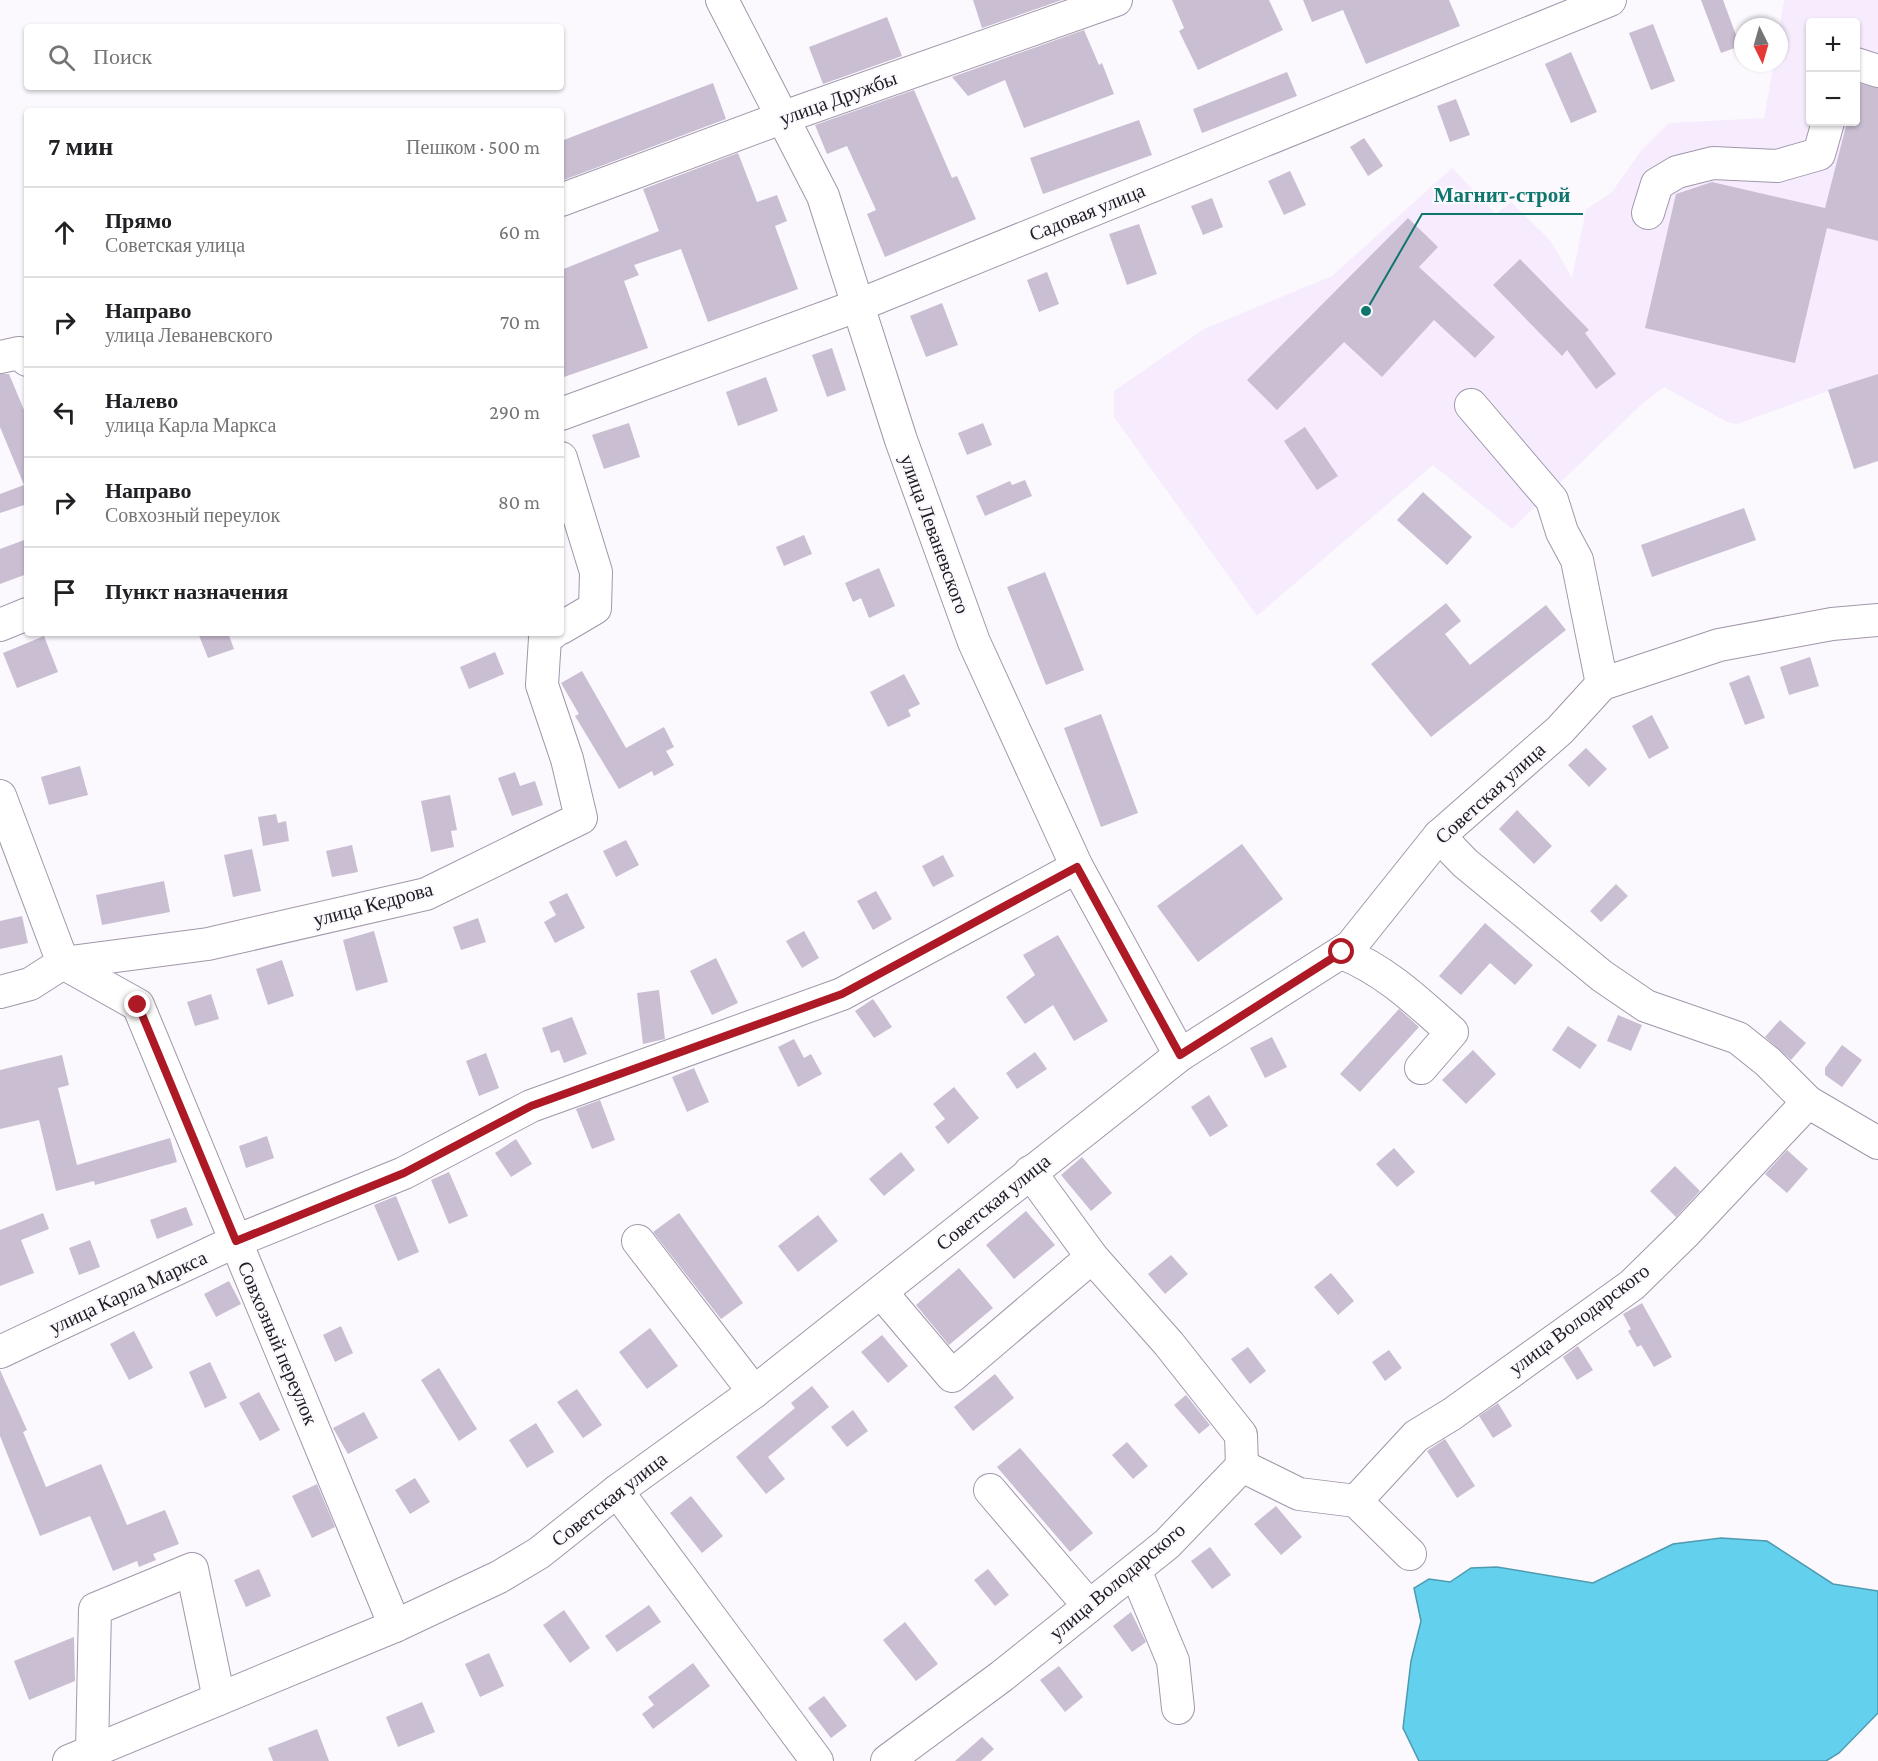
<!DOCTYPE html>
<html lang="ru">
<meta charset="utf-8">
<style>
:root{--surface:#fff;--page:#f2f2f2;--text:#202124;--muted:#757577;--line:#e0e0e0}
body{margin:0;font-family:"Crimson Pro",serif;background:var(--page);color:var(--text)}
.controls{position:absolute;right:18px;top:18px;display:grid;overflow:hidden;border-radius:6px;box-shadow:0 2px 4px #0004}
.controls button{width:54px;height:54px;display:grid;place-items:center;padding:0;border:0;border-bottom:2px solid var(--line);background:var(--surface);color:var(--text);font:30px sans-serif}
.compass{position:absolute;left:1734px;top:18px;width:54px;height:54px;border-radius:50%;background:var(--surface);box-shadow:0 2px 4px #0004;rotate:175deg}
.stop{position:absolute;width:18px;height:18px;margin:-14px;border:4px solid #ad1924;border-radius:50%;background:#fff}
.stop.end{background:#ad1924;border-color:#fff;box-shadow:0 2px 6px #0008}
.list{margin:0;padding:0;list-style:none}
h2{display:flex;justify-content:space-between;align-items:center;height:78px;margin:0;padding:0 24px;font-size:26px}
h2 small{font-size:20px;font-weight:400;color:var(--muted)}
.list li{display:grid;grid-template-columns:39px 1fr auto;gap:18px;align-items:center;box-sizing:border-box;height:90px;padding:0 24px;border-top:2px solid var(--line)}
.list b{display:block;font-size:22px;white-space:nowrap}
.list p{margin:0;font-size:20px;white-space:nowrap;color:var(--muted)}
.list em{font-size:20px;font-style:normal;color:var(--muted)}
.icon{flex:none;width:33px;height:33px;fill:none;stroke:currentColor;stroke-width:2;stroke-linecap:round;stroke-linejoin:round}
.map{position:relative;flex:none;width:1878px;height:1761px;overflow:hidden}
.search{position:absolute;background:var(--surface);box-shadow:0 2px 4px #0004;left:24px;top:24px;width:540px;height:66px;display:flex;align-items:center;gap:15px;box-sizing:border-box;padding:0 21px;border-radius:6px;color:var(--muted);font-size:22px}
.panel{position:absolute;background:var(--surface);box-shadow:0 2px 4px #0004;left:24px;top:108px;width:540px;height:528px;border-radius:6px}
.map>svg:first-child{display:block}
.built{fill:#f6ecfe;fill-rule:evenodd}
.water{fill:#63d0ed;stroke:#4f9ab0;stroke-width:1.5}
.building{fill:#cabed3}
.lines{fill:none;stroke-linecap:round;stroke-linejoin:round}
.minor-casing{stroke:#a196aa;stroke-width:34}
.minor{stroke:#fff;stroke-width:32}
.route{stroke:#ad1924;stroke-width:8}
.labels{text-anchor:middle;stroke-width:4.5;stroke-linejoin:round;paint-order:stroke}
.street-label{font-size:20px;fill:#1f1b22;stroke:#fbf9fd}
.leader{fill:none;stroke:#0f766e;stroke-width:2}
.callout-dot{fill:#0f766e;stroke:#fbf9fd;stroke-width:2}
.callout-label{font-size:21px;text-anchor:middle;font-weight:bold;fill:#0f766e;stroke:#fbf9fd;stroke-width:4.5;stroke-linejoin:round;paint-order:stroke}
</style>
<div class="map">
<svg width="1878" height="1761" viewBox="0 0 1878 1761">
<rect width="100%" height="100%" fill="#fbf9fd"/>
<path class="built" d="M1784,0H1878V461L1854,469L1828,391L1737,424L1727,422L1664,387L1643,403L1512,529L1433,465L1257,616L1114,417V391L1204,329L1332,276L1452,168L1496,214L1511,202L1550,240L1572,278L1586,210L1612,192L1641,151L1669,123L1764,118L1774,63H1779V31ZM1810,22H1856V122H1810Z"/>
<path class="water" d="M1721,1538L1767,1541L1833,1584L1878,1591V1713L1839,1753L1826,1761H1419L1403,1728L1411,1661L1421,1621L1414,1588L1429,1579L1450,1582L1471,1568L1497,1567L1593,1583L1673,1544Z"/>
<g class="building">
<path d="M973,0H1062L982,28Z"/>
<path d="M1172,0H1269L1283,30L1198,70L1179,31L1184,28Z"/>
<path d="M1303,0H1449L1460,26L1366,64L1343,10L1312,22Z"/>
<path d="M1701,0H1723L1740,46L1721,53Z"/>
<path d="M887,17L902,56L823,84L809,47Z"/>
<path d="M1653,24L1675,81L1651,90L1629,33Z"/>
<path d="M1084,30L1099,65L1102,63L1114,94L1024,128L1005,80L968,96L952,77Z"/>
<path d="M1571,52L1597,112L1571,123L1545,64Z"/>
<path d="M1287,72L1297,96L1202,133L1193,109Z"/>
<path d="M713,83L726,119L561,181V141Z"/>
<path d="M1857,83L1878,88V241L1827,228L1795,363L1645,328L1676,194L1712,182L1825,208L1847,122H1856Z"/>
<path d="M914,90L952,178L957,176L976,219L885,257L867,214L876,210L847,146L827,154L815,125Z"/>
<path d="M1456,99L1470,135L1450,142L1437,106Z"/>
<path d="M1139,120L1152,155L1043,194L1030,158Z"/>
<path d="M1364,138L1383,166L1368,176L1350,147Z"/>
<path d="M738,153L757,202L777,195L787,221L775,226L798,289L708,322L681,249L634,265L639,275L624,281L648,348L561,378V270L659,231L643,189Z"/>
<path d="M1290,171L1306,205L1284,215L1268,181Z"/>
<path d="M1212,198L1223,227L1203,235L1191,206Z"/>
<path d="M1408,218L1438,247L1419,267L1495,337L1475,358L1434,320L1382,377L1344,342L1277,410L1247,380Z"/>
<path d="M1139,224L1157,274L1127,285L1109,234Z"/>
<path d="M1520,259L1589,330L1585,333L1616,374L1596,389L1567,350L1562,356L1493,285Z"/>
<path d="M1047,272L1059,304L1039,312L1027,280Z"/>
<path d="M942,303L958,345L926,357L910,316Z"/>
<path d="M832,348L846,390L827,397L812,355Z"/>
<path d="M0,374H9L27,417V504L0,513V494L24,485L0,427Z"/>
<path d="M1878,374V461L1854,469L1828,390Z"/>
<path d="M766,377L778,411L738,426L726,392Z"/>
<path d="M629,423L640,457L604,469L592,435Z"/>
<path d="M983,423L992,445L967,455L958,433Z"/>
<path d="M1305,427L1338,476L1317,490L1284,441Z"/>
<path d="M1025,480L1032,496L985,516L976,496L1010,481L1012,485Z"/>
<path d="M1423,492L1472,537L1447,565L1397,520Z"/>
<path d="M1744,508L1756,540L1652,577L1641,545Z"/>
<path d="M804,535L812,554L784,566L776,547Z"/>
<path d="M27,539V574L0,584V549Z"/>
<path d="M879,568L895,606L869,618L861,598L853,602L845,583Z"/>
<path d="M1045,572L1084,670L1046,685L1007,587Z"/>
<path d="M1446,603L1461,621L1445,634L1470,665L1546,605L1566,630L1431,737L1371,664Z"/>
<path d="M198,633H228L234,649L208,658Z"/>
<path d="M44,636L58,672L17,688L3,653Z"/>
<path d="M495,652L504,674L469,689L460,667Z"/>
<path d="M1810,657L1819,686L1789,695L1780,667Z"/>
<path d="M582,671L626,748L664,727L674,747L666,751L674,765L654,776L652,771L619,789L575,716L579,714L561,683Z"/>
<path d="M904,674L920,704L908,710L911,716L888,727L870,692Z"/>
<path d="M1749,675L1765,718L1745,725L1729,683Z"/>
<path d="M1101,714L1138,813L1101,827L1064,728Z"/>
<path d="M1652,715L1669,748L1649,759L1632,726Z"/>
<path d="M1586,748L1607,769L1589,787L1568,765Z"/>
<path d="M80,766L88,795L49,805L41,777Z"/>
<path d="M515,772L520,786L535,781L543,805L512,816L498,778Z"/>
<path d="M450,795L457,830L451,831L454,847L431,852L421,801Z"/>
<path d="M1517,810L1552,846L1534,864L1499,829Z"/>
<path d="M276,814L278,823L286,821L289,841L263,846L258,817Z"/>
<path d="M626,840L639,865L616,877L603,851Z"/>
<path d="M1242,844L1283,899L1198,962L1157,906Z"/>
<path d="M352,845L358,872L332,877L326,851Z"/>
<path d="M252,849L261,891L233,897L224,855Z"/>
<path d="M943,855L954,876L933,887L922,866Z"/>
<path d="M164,881L170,912L102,925L96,895Z"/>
<path d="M1616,884L1628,896L1601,922L1590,911Z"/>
<path d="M876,891L892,919L873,930L857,901Z"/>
<path d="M567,893L585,928L555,943L544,922L556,915L549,902Z"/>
<path d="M22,916L28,943L0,949V921Z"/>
<path d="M478,918L486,942L461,950L453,927Z"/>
<path d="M1485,923L1533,965L1515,985L1490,963L1461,995L1439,976Z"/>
<path d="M374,931L388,982L356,991L343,940Z"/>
<path d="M804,931L819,958L802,968L786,941Z"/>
<path d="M1058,935L1108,1021L1074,1041L1053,1005L1025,1024L1006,997L1035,975L1023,955Z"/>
<path d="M716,958L738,1003L712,1015L690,971Z"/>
<path d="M282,960L294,996L268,1005L256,969Z"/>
<path d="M659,990L665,1039L643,1044L637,993Z"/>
<path d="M211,994L219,1019L195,1026L187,1002Z"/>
<path d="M873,999L892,1027L874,1038L855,1011Z"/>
<path d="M1399,1009L1419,1027L1360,1092L1340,1074Z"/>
<path d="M1618,1015L1642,1025L1631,1051L1607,1041Z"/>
<path d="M572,1017L587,1054L564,1063L559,1050L551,1053L542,1028Z"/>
<path d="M1780,1020L1806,1043L1791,1060L1765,1037Z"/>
<path d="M1568,1026L1597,1045L1580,1069L1552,1050Z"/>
<path d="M1272,1037L1287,1067L1265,1078L1250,1048Z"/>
<path d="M794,1039L804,1058L811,1054L822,1074L798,1087L778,1047Z"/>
<path d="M1842,1045L1862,1060L1842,1087L1825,1075V1068Z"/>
<path d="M1473,1050L1496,1074L1466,1104L1442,1080Z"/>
<path d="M1035,1052L1047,1069L1017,1089L1006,1073Z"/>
<path d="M486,1053L499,1088L479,1096L466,1061Z"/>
<path d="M62,1055L69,1085L58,1088L77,1165L170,1138L177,1162L95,1185L94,1181L56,1191L39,1120L0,1129V1070Z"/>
<path d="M694,1068L709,1102L687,1112L672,1077Z"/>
<path d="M954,1087L979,1118L948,1144L935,1127L945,1119L933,1104Z"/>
<path d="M1209,1095L1228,1126L1210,1137L1191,1107Z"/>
<path d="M600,1100L615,1140L592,1149L576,1109Z"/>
<path d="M267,1136L274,1158L246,1168L239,1146Z"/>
<path d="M516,1139L532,1164L511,1177L495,1153Z"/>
<path d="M1394,1148L1415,1172L1397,1187L1376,1164Z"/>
<path d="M1787,1150L1808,1169L1787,1193L1765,1174Z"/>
<path d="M901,1152L915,1170L884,1196L869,1179Z"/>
<path d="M1082,1157L1112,1193L1091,1211L1061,1175Z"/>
<path d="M1675,1166L1700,1191L1676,1217L1650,1191Z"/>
<path d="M449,1172L468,1216L449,1224L431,1180Z"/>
<path d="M396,1196L419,1252L398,1261L374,1205Z"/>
<path d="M186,1207L193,1225L157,1239L150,1220Z"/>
<path d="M1026,1211L1055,1245L1014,1279L986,1245Z"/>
<path d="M43,1213L49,1229L21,1240L34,1273L0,1286V1230Z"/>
<path d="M679,1213L743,1303L721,1319L653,1232Z"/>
<path d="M818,1215L838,1241L798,1272L778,1246Z"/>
<path d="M90,1240L100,1267L79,1275L69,1248Z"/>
<path d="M1171,1255L1188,1274L1165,1294L1148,1274Z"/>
<path d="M959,1268L993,1308L949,1345L916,1305Z"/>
<path d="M1331,1273L1354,1301L1338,1315L1314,1287Z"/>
<path d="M229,1281L241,1304L216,1317L204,1294Z"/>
<path d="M1642,1303L1672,1357L1654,1367L1641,1345L1637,1347L1628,1331L1631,1329L1623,1314Z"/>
<path d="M341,1326L353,1353L335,1362L323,1335Z"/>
<path d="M650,1328L678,1366L647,1389L619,1352Z"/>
<path d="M134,1331L153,1368L129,1380L110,1344Z"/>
<path d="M882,1335L908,1366L888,1383L861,1352Z"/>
<path d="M1578,1346L1593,1370L1577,1380L1563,1357Z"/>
<path d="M1248,1347L1266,1371L1250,1384L1231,1359Z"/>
<path d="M1389,1350L1402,1368L1385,1381L1372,1362Z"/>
<path d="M210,1362L227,1398L205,1408L189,1372Z"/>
<path d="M439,1368L477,1429L459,1441L421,1380Z"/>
<path d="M0,1370L27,1430L23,1432L46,1487L101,1464L127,1525L165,1510L179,1544L153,1554L156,1560L139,1567L137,1561L113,1571L90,1516L40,1536L0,1436Z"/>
<path d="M995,1374L1014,1398L973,1431L954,1407Z"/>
<path d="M812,1386L829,1407L768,1457L785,1479L766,1494L736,1457L795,1408L791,1403Z"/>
<path d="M577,1389L602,1425L583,1438L557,1402Z"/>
<path d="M259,1392L280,1430L260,1441L239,1403Z"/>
<path d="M1186,1395L1210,1425L1199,1434L1174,1405Z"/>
<path d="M1498,1403L1512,1426L1493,1438L1479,1416Z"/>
<path d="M853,1410L868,1431L847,1447L831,1427Z"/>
<path d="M364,1412L378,1438L348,1454L333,1428Z"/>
<path d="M536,1423L554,1452L527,1468L509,1440Z"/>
<path d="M1445,1439L1475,1486L1457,1498L1427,1451Z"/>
<path d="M1127,1442L1148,1466L1133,1479L1112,1455Z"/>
<path d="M1020,1448L1093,1533L1070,1552L997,1467Z"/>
<path d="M415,1478L430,1502L410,1514L395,1490Z"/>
<path d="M317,1484L335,1527L312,1538L292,1496Z"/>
<path d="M691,1496L723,1536L702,1553L670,1513Z"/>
<path d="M1276,1506L1302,1537L1281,1555L1254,1524Z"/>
<path d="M1210,1547L1231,1575L1212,1589L1191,1561Z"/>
<path d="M259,1569L271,1596L246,1607L234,1580Z"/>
<path d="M988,1569L1009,1595L995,1606L974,1580Z"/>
<path d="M649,1605L661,1622L617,1652L605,1636Z"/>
<path d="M564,1610L590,1648L570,1663L543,1625Z"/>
<path d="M1131,1612L1146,1642L1132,1652L1113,1626Z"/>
<path d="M905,1622L938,1664L916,1681L883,1640Z"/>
<path d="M74,1637L75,1681L29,1700L14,1661Z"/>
<path d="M489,1653L504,1686L480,1697L465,1664Z"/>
<path d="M693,1663L710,1686L653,1729L642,1714L654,1705L648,1697Z"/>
<path d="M1059,1666L1083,1697L1065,1712L1040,1680Z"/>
<path d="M824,1696L847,1726L831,1738L808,1708Z"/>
<path d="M422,1702L435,1732L398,1747L386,1717Z"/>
<path d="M317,1729L329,1761H273L268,1748Z"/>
<path d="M982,1737L994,1749L981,1761H955Z"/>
</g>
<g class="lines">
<g class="minor-casing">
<g id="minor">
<path d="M722,0L823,196L901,440L974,642L1077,867L1180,1055"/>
<path d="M1856,64L1878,71"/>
<path d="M561,200L784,117L1116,0"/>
<path d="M1648,213L1657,184L1677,172L1713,163L1777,166L1819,154L1828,122"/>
<path d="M0,357L19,353L27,360"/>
<path d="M1471,405L1552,500L1562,532L1577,560L1602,684"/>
<path d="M561,414L859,305L1610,0"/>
<path d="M561,458L596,572L595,608L561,628"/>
<path d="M0,625L27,614"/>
<path d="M0,796L63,963L138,1005L395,1626"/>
<path d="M1439,836L1465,863L1602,976L1646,1006L1738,1038L1768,1062L1808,1102L1878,1143"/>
<path d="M1342,953C1385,970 1418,1002 1452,1032L1421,1068"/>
<path d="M0,992L30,984L63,963L208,944L426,894L581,818L567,759L542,685L545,638L553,633"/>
<path d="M1030,1172L1092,1257L1169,1344L1241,1435L1242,1466"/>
<path d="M638,1241L754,1392"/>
<path d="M881,1292L952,1376L1092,1257"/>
<path d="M0,1352L236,1241L404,1173L531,1106L842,994L1077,867"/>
<path d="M990,1490L1089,1606"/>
<path d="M617,1491L817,1761"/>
<path d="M1356,1501L1416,1436L1452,1414L1632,1285L1685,1233L1808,1102"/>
<path d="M1135,1570L1173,1661L1178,1708"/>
<path d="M92,1752L95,1609L192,1569L219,1699"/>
<path d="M69,1761L395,1626L499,1577L539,1553L617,1491L754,1392L1180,1055L1351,946L1439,836L1560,730L1602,684L1719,645L1832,624L1878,620"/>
<path d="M887,1761L1002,1676L1167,1544L1242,1466L1299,1494L1356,1501L1410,1554"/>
</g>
</g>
<use href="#minor" class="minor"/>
</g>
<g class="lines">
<path class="route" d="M138,1005L236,1241L404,1173L531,1106L842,994L1077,867L1180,1055L1342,952"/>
</g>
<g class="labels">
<g class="street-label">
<text transform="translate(838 98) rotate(-20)" y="7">улица Дружбы</text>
<text transform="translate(1087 212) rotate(-22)" y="7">Садовая улица</text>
<text transform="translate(935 534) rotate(70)" y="7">улица Леваневского</text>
<text transform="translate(1490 793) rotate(-42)" y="7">Советская улица</text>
<text transform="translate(373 904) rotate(-15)" y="7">улица Кедрова</text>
<text transform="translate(993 1202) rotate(-39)" y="7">Советская улица</text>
<text transform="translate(128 1292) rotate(-25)" y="7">улица Карла Маркса</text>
<text transform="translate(1579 1319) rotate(-37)" y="7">улица Володарского</text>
<text transform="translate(278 1343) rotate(67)" y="7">Совхозный переулок</text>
<text transform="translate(609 1499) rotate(-38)" y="7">Советская улица</text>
<text transform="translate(1117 1581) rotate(-40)" y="7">улица Володарского</text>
</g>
</g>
<path class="leader" d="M1366 311L1422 214H1583"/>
<circle class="callout-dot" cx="1366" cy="311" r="6"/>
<g class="callout-label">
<text x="1502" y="202">Магнит-строй</text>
</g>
</svg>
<div class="controls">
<button>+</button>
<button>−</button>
</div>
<svg class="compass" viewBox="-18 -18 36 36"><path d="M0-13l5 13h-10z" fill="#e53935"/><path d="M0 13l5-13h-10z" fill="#757577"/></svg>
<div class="stop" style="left:1342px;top:952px"></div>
<div class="stop end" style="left:138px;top:1005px"></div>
<div class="search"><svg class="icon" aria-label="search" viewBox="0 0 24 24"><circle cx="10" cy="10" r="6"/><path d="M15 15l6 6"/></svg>Поиск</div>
<section class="panel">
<h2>7 мин<small>Пешком · 500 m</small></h2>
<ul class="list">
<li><svg class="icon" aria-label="ahead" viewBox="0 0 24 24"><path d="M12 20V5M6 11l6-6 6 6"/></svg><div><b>Прямо</b><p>Советская улица</p></div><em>60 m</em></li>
<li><svg class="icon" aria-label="right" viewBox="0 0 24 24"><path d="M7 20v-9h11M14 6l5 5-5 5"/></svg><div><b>Направо</b><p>улица Леваневского</p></div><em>70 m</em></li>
<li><svg class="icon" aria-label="left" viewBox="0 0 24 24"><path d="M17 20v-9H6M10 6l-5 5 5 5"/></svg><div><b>Налево</b><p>улица Карла Маркса</p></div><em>290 m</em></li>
<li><svg class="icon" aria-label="right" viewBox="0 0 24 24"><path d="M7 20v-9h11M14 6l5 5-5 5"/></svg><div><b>Направо</b><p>Совхозный переулок</p></div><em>80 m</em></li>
<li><svg class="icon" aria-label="arrive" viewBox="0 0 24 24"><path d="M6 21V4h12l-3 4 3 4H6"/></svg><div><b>Пункт назначения</b></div></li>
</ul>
</section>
</div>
